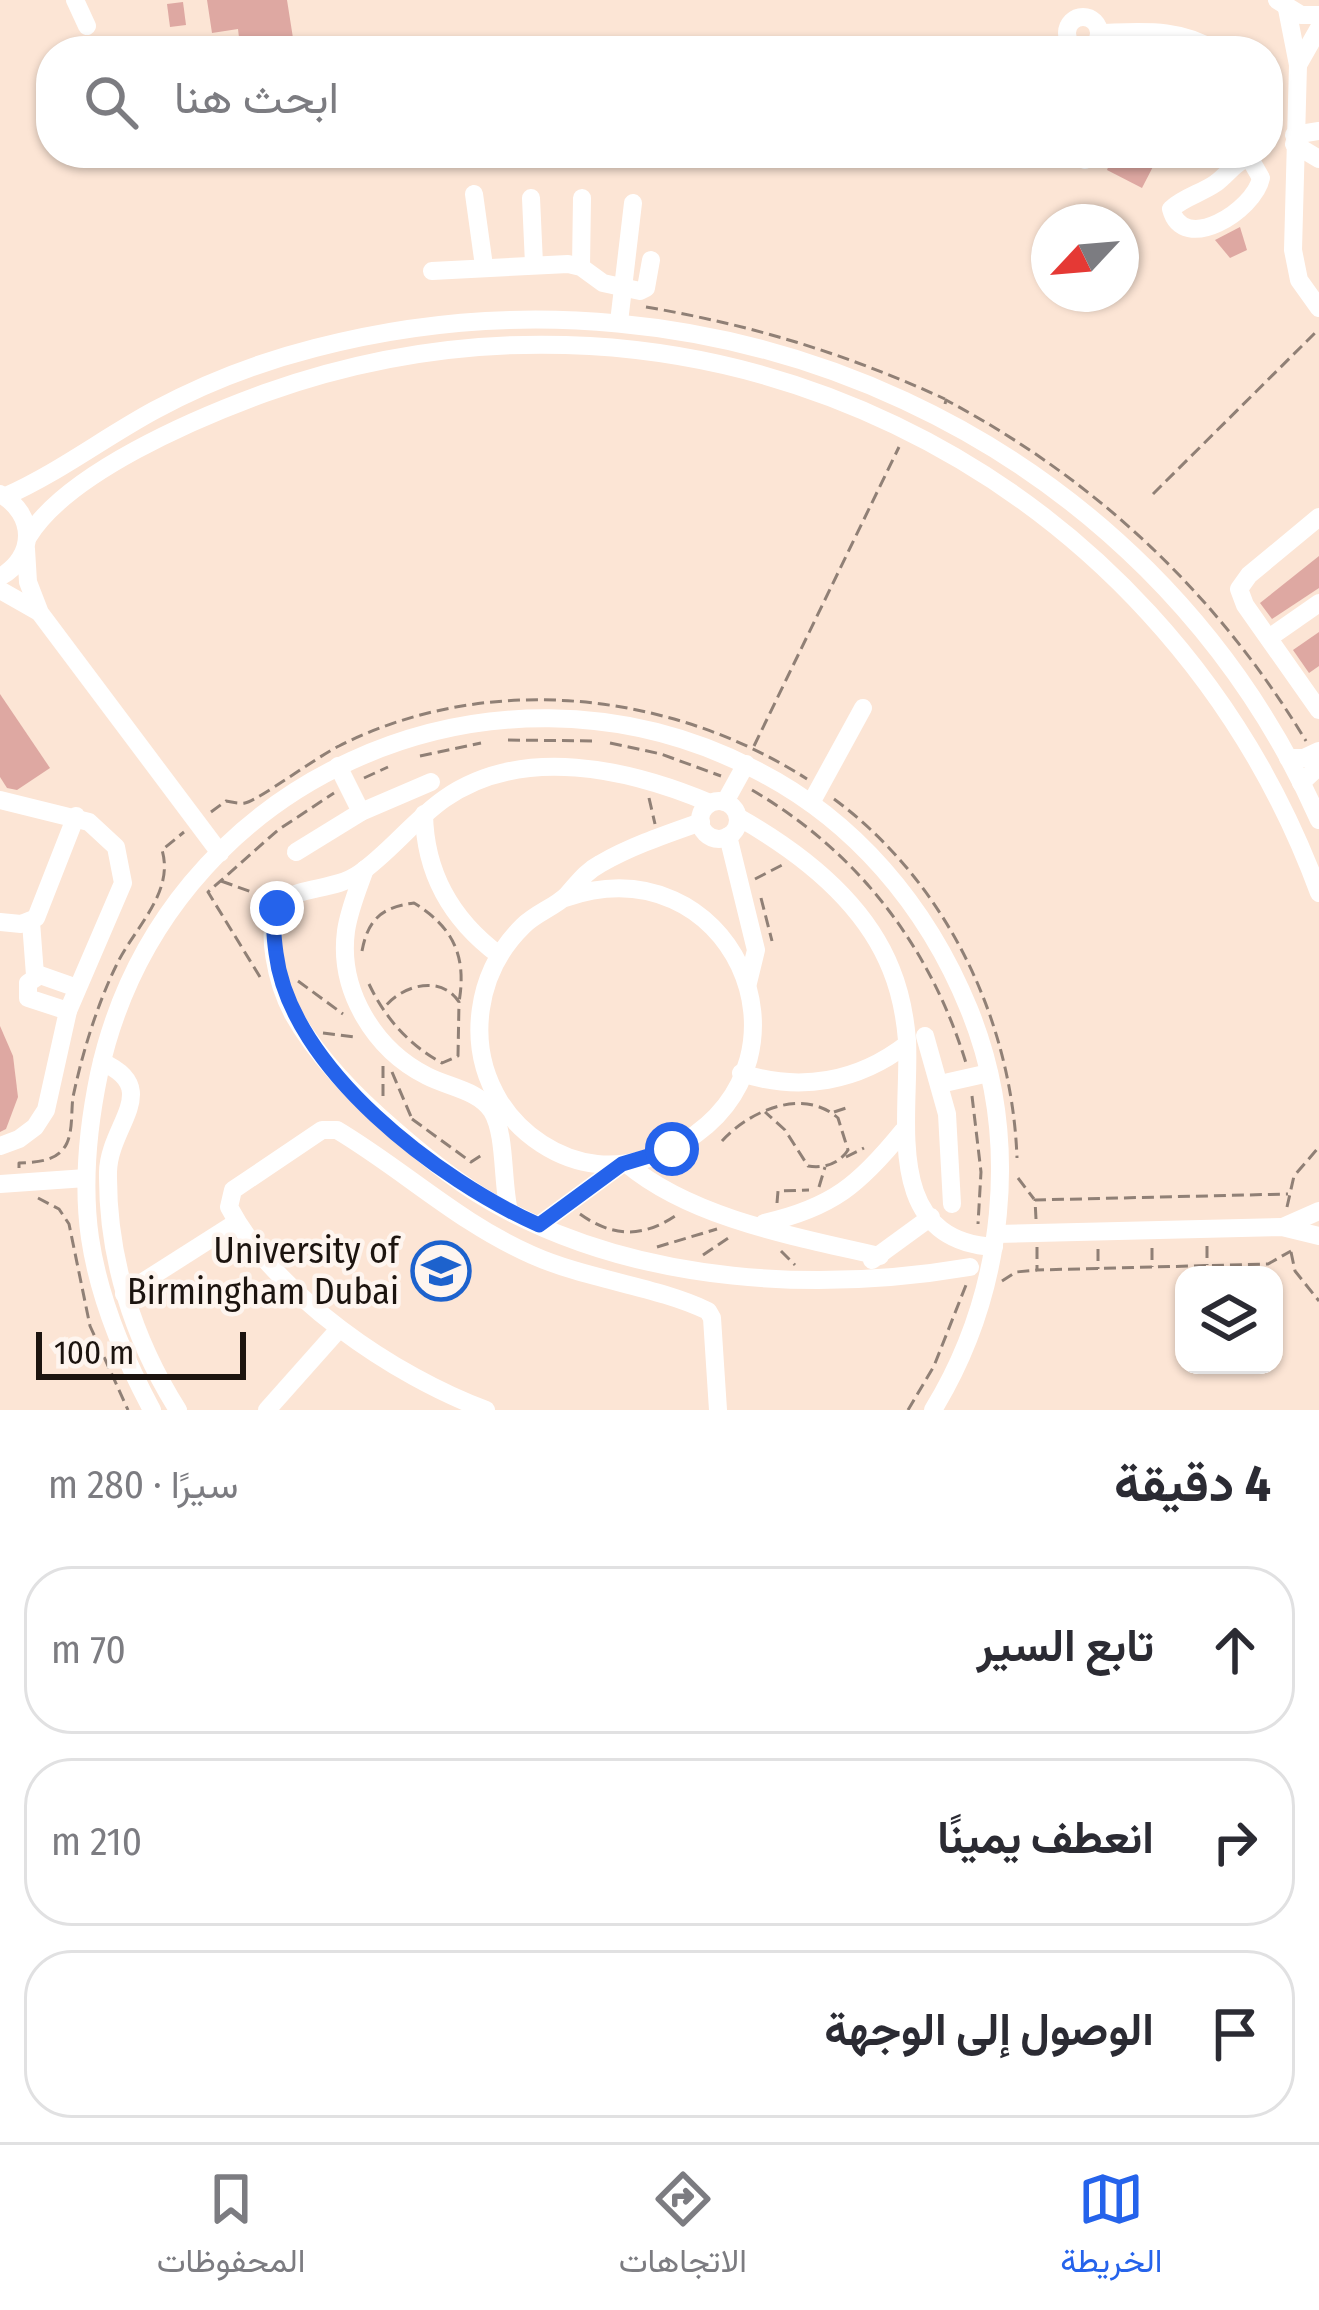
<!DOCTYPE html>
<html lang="ar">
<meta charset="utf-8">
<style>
:root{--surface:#fff;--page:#f2f2f3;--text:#2b2b33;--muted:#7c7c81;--line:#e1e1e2;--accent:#2563eb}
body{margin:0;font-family:"Fira Sans Condensed",Vazirmatn,sans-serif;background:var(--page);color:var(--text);direction:rtl}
.controls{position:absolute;right:36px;bottom:36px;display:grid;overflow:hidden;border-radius:24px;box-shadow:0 3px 9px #0004}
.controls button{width:108px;height:108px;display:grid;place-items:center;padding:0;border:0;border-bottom:3px solid var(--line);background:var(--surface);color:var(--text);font:60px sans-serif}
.compass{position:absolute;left:1031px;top:204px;width:108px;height:108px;border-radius:50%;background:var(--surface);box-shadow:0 3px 9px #0004;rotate:244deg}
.scale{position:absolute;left:36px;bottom:30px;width:210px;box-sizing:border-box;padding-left:12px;border:6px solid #1c140f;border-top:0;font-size:33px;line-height:42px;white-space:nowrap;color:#1c140f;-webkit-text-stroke:9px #fef5ef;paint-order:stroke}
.stop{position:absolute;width:36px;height:36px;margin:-27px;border:9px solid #2563eb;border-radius:50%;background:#fff}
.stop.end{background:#2563eb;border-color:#fff;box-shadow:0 3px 12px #0008}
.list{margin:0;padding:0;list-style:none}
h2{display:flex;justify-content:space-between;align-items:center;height:156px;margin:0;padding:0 48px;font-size:51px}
h2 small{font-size:39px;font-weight:400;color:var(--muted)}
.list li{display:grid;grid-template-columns:78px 1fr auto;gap:36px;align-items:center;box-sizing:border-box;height:168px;margin:0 24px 24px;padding:0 24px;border:3px solid var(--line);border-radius:48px}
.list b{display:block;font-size:45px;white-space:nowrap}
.list em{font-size:39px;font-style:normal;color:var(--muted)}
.icon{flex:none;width:66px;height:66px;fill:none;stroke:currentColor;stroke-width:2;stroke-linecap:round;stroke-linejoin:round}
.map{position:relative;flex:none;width:1319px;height:1410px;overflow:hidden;direction:ltr}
.search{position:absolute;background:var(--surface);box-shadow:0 3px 9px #0004;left:36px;right:36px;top:36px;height:132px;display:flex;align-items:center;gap:30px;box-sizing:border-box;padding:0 42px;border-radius:48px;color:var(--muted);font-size:45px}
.sheet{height:732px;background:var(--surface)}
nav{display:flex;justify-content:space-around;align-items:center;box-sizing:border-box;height:168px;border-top:3px solid var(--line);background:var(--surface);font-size:33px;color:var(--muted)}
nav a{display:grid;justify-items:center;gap:6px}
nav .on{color:var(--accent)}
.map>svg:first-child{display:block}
.building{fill:#dea8a2}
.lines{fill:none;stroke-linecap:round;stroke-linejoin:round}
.path{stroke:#908076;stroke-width:3;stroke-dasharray:12 6;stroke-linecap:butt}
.minor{stroke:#fff;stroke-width:18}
.route{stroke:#2563eb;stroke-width:15}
.labels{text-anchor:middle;stroke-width:9;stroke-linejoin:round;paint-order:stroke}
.poi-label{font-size:36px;fill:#1c140f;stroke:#fef5ef;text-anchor:end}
</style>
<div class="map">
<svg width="1319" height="1410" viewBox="0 0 1319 1410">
<rect width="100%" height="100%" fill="#fce5d5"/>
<g class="building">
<path d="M207,0H287L293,38L240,46L238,29L212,33Z"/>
<path d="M183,2L186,25L170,27L167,4Z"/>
<path d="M1114,153H1160L1142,188L1107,170Z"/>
<path d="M1240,227L1247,250L1230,258L1215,240Z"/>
<path d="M1319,556V588L1272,619L1260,603Z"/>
<path d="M1319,632V666L1309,673L1293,650Z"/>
<path d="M0,694L50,768L17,790L7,788L0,777Z"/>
<path d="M0,1026L13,1056L18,1097L6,1129L0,1132Z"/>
</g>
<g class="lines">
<g class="path">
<path d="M646,307C752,325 847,354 945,399"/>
<path d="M945,404L946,400C1098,481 1217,594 1306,741"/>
<path d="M1153,494L1319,329"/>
<path d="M508,740L595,741"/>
<path d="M610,743L661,754L721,776"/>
<path d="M754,746L899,447"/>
<path d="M420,756L481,743"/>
<path d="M364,778L388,767"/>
<path d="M752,790C858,852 930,946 966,1063"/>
<path d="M649,798L655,824"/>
<path d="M834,799C946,882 1012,1020 1017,1158"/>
<path d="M211,812L226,801C231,802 240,804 245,803C259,800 318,756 339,746C487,671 670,691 807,779"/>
<path d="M755,879L784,864"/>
<path d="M221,881L263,896"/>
<path d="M761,898L772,941"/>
<path d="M362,951C368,919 382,907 414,903C453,927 467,956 459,1002"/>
<path d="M260,977L208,892L278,830L334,793"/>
<path d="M298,981L343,1014"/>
<path d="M369,984C385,1018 409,1045 442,1063L458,1056L459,1002C441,974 401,985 383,1009"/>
<path d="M323,1033L355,1037"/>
<path d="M383,1066V1099"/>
<path d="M392,1072L412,1119"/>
<path d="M972,1096L981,1172L978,1224"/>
<path d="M834,1112L846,1108"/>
<path d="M412,1119L471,1162L485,1153"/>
<path d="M722,1141C749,1111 803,1087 838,1118L848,1150C840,1163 824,1169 808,1166L785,1130L765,1112"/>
<path d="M846,1157L864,1148"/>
<path d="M19,1168V1163C37,1162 58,1162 67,1143C73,1129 71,1112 73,1097C82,1054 97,1005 116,966C133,929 175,893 162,850L184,832"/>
<path d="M1018,1178L1034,1199"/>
<path d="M819,1187L825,1167"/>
<path d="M38,1198L59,1209L69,1224L90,1326L128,1410"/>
<path d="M777,1203L778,1191L809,1190"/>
<path d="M1287,1207L1294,1176L1319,1147"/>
<path d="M580,1214C612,1237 642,1238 675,1216"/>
<path d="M1036,1219L1035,1200L1288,1194"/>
<path d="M1207,1246V1265"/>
<path d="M657,1247L717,1229"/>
<path d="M1037,1247V1270L1268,1264L1291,1251"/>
<path d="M1152,1248V1267"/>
<path d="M1098,1249V1269"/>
<path d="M781,1251L795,1265"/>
<path d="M1291,1252L1295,1271L1319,1301"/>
<path d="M703,1255L730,1237"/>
<path d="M1002,1281L1016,1272L1037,1270"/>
<path d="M908,1410L934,1366L966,1285"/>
</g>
<g class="minor">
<path d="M75,0L87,26"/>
<path d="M1277,0L1301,15H1319"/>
<path d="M1287,9L1298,65L1293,250L1299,280L1319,308"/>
<circle cx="1083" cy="33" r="16"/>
<path d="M1099,33C1140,32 1179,27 1216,51"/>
<path d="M1298,65L1319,28"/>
<path d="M1294,135L1319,131"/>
<path d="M1294,144L1319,159"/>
<path d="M1071,153L1085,160"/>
<path d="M1249,157L1261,178C1254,211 1183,255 1171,209C1184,197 1202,193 1216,183C1229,173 1235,162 1249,157Z"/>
<path d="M474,194L484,266"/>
<path d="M531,198L534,264"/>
<path d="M581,267L582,198"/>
<path d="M432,271L568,264L581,267L603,283L640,291L646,288L651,260"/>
<path d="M619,322L633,203"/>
<path d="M0,494C36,514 36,557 0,577"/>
<path d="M6,496C58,473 105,437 155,410C205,383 260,362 315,348C718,243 1149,436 1319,820"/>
<path d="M1319,517L1249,575L1239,589L1245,605L1319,710"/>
<path d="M28,537C67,473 196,418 265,393C697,239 1162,466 1319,893"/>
<path d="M26,549L28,582L40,613L220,853"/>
<path d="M0,590L37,611"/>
<path d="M1269,638L1319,603"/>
<path d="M1288,758H1304L1319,751"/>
<path d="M338,766L361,812"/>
<path d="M1301,783L1319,766"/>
<path d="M0,800L89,822L116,847L123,883L68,1011L46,1110L35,1127L19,1139L0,1146"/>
<circle cx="719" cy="820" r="19"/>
<path d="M725,802L746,764"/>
<path d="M710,803C629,769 522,744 444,799C413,821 390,852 360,873C336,890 306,886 282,900C262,927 278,986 293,1014C318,1058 356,1097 395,1130C429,1160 465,1189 506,1210C645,1283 817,1293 970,1267"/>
<path d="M811,803L863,708"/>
<path d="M424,814C425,874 452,920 499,955"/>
<path d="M738,817C800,852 864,901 891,969C900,991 905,1016 907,1040C911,1115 880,1240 994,1247"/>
<path d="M728,836L756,950L748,983"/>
<path d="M296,852L361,812L431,782"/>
<path d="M365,869C358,889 349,910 346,931C338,991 375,1050 427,1076C448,1087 478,1090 492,1111C506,1134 502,1183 509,1211"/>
<path d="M565,898C730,841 826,1055 684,1142C657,1158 629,1167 597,1164C558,1160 521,1135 500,1102C465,1045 476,972 523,926C536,913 555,907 567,895C578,883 585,872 600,864C631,846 667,834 701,822"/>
<path d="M0,922L21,924L36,918L76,816"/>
<path d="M31,922L35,975"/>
<path d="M68,1011L28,998V983L40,975L77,988"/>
<path d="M925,1036L947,1114L952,1204"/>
<path d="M102,1062C163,1089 109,1125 108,1172C107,1257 133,1339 178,1410"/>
<path d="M741,1073C800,1092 858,1082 907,1044"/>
<path d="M940,1084L989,1073"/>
<path d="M627,1164C693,1219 797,1237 880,1256"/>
<path d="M0,1184L86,1178"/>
<path d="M764,1223C832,1208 860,1184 903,1131"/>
<path d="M539,1225L622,1164"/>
<path d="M1285,1226L1319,1211"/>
<path d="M996,1234L1282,1227L1319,1236"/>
<path d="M872,1260L931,1217"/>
<path d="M124,1294L237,1222"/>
<path d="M152,1410C123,1356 99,1299 90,1238C82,1183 88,1127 99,1074C163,780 490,634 754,769C854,819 927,906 969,1009C1022,1139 1005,1292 933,1410"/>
<path d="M267,1410L339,1329"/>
<path d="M486,1410C394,1376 276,1296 229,1207L233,1190L322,1130H337C404,1170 459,1223 532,1255C588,1280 656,1286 708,1311L712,1318L718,1410"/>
</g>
</g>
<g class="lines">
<path class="route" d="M277,908C272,923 274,938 276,953C290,1069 440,1181 539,1225L622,1164L672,1149"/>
</g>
<defs>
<g id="university-ring" transform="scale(3)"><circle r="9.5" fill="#fef5ef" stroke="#1d62cd" stroke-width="1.5"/><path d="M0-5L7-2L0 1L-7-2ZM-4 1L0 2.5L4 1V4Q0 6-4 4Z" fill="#1d62cd"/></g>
</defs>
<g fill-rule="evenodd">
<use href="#university-ring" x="441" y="1271"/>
</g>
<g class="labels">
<g class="poi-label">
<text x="399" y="1263">University of<tspan x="399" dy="41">Birmingham Dubai</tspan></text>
</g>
</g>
</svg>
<div class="controls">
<button><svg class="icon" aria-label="layers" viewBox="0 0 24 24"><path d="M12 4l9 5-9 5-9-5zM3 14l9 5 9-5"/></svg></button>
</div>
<svg class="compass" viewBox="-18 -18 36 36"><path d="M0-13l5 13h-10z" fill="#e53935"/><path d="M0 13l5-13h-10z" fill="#7c7c81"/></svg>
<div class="scale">100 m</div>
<div class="stop" style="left:672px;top:1149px"></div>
<div class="stop end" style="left:277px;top:908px"></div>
<div class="search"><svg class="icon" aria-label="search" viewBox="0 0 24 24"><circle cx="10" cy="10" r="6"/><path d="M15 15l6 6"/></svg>ابحث هنا</div>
</div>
<section class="sheet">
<h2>4 دقيقة<small>سيرًا · 280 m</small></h2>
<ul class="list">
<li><svg class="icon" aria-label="ahead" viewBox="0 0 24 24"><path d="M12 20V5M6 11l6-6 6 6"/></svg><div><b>تابع السير</b></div><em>70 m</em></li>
<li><svg class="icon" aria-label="right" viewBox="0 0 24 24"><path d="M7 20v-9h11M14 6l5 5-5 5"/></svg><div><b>انعطف يمينًا</b></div><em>210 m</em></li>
<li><svg class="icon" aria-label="arrive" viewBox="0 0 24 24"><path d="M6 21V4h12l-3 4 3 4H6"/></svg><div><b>الوصول إلى الوجهة</b></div></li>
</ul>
</section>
<nav>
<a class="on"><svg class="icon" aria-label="map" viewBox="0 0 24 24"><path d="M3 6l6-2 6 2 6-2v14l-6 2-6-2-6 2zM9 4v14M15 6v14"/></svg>الخريطة</a>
<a><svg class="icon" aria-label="directions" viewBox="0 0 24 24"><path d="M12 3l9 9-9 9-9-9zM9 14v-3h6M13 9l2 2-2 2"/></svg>الاتجاهات</a>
<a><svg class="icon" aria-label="saved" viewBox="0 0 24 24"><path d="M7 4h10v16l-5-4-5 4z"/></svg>المحفوظات</a>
</nav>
